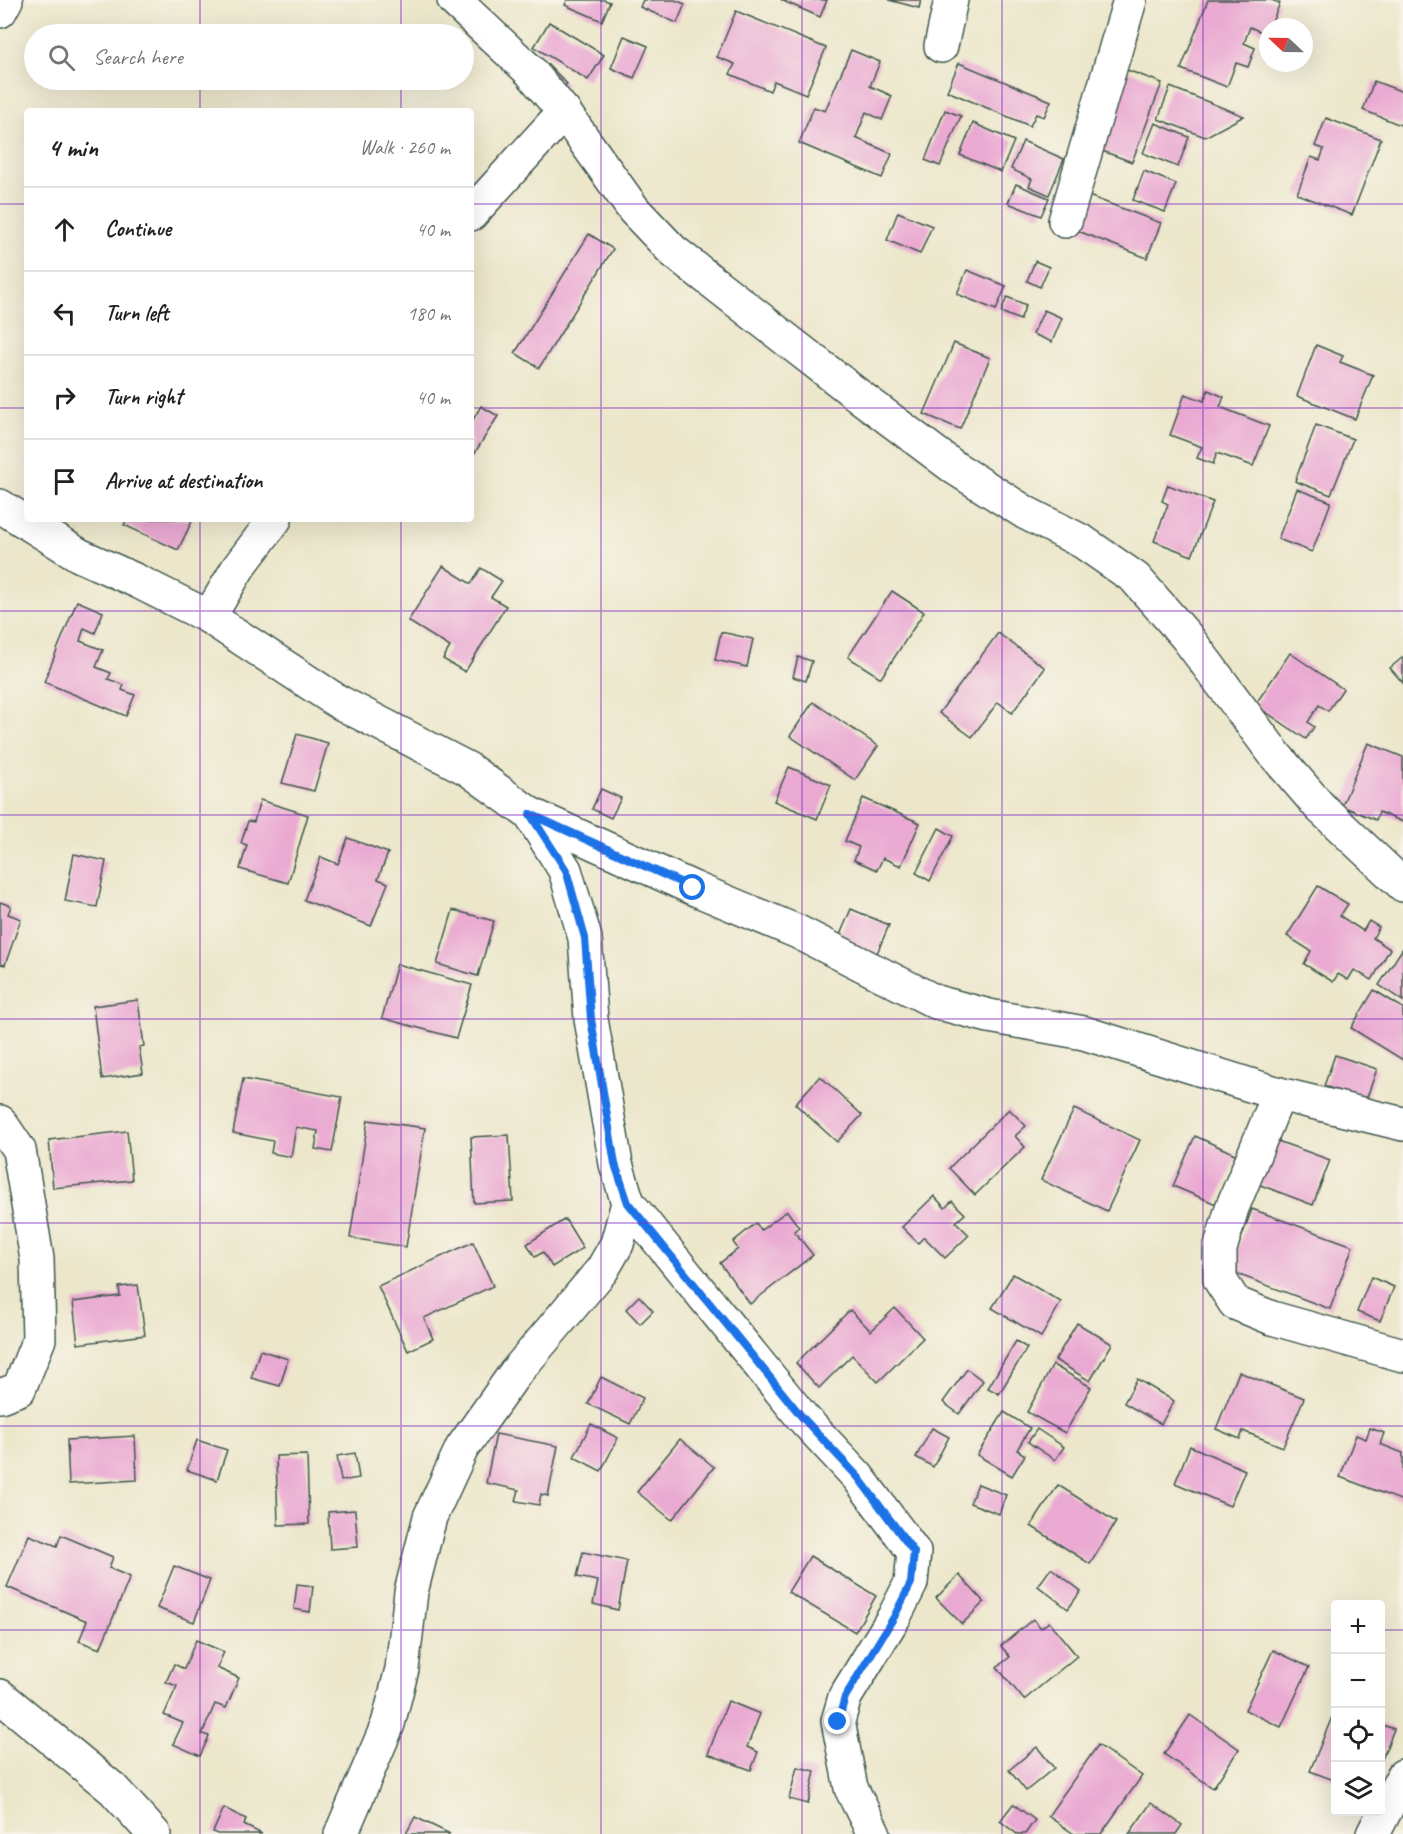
<!DOCTYPE html>
<meta charset="utf-8">
<style>
:root{--surface:#fff;--page:#f2f2f2;--text:#202124;--muted:#757577;--line:#e0e0e0}
body{margin:0;font-family:Caveat,sans-serif;background:var(--page);color:var(--text)}
.controls{position:absolute;right:18px;bottom:18px;display:grid;overflow:hidden;border-radius:6px;box-shadow:0 6px 24px #0002}
.controls button{width:54px;height:54px;display:grid;place-items:center;padding:0;border:0;border-bottom:2px solid var(--line);background:var(--surface);color:var(--text);font:30px sans-serif}
.compass{position:absolute;left:1259px;top:18px;width:54px;height:54px;border-radius:50%;background:var(--surface);box-shadow:0 6px 24px #0002;rotate:292deg}
.stop{position:absolute;width:18px;height:18px;margin:-14px;border:4px solid #1a73e8;border-radius:50%;background:#fff}
.stop.end{background:#1a73e8;border-color:#fff;box-shadow:0 2px 6px #0008}
.list{margin:0;padding:0;list-style:none}
h2{display:flex;justify-content:space-between;align-items:center;height:78px;margin:0;padding:0 24px;font-size:26px}
h2 small{font-size:20px;font-weight:400;color:var(--muted)}
.list li{display:grid;grid-template-columns:39px 1fr auto;gap:18px;align-items:center;box-sizing:border-box;height:84px;padding:0 24px;border-top:2px solid var(--line)}
.list b{display:block;font-size:22px;white-space:nowrap}
.list em{font-size:20px;font-style:normal;color:var(--muted)}
.icon{flex:none;width:33px;height:33px;fill:none;stroke:currentColor;stroke-width:2;stroke-linecap:round;stroke-linejoin:round}
.map{position:relative;flex:none;width:1403px;height:1834px;overflow:hidden}
.search{position:absolute;background:var(--surface);box-shadow:0 6px 24px #0002;left:24px;top:24px;width:450px;height:66px;display:flex;align-items:center;gap:15px;box-sizing:border-box;padding:0 21px;border-radius:33px;color:var(--muted);font-size:22px}
.panel{position:absolute;background:var(--surface);box-shadow:0 6px 24px #0002;left:24px;top:108px;width:450px;height:414px;border-radius:6px}
.map>svg:first-child{display:block}
.building{fill:#eaa9d2}
.lines{fill:none;stroke-linecap:round;stroke-linejoin:round}
.minor-casing{stroke:#3e564b;stroke-width:36}
.minor{stroke:#fff;stroke-width:33}
.route{stroke:#1a73e8;stroke-width:8}
.grid{fill:none;stroke:#7b2cbf;stroke-width:1.5;stroke-opacity:0.55}
</style>
<div class="map">
<svg width="1403" height="1834" viewBox="0 0 1403 1834">
<rect width="100%" height="100%" fill="#f7f3e8"/>
<filter id="ink" filterUnits="userSpaceOnUse"><feTurbulence type="fractalNoise" baseFrequency=".0167" numOctaves="2"/><feDisplacementMap in="SourceGraphic" scale="12" xChannelSelector="R" yChannelSelector="G"/><feConvolveMatrix kernelMatrix="1 2 1 2 8 2 1 2 1" color-interpolation-filters="sRGB"/></filter>
<filter id="wash" filterUnits="userSpaceOnUse"><feTurbulence type="fractalNoise" baseFrequency=".008" numOctaves="4" result="noise"/><feDisplacementMap in="SourceGraphic" scale="24" xChannelSelector="R" yChannelSelector="G"/><feGaussianBlur stdDeviation="1.35" result="paint"/><feColorMatrix in="noise" values="0 0 0 0 0 0 0 0 0 0 0 0 0 0 0 0 0 1.4 0 .05"/><feComposite in="paint" operator="in"/></filter>
<g filter="url(#wash)">
<rect width="100%" height="100%" fill="#ece7cb"/>
<g id="blocks">
<g class="building">
<path d="M567,0H604L610,2L602,21L565,5Z"/>
<path d="M643,0H675L685,4L677,23L640,7Z"/>
<path d="M781,0H827L820,17Z"/>
<path d="M889,0H921L919,8Z"/>
<path d="M1208,0H1271L1280,3L1270,27H1268V35L1250,27L1244,43L1255,48L1248,67L1236,63L1227,87L1181,69Z"/>
<path d="M736,11L826,48L806,94L774,81L770,91L730,74L735,64L717,57Z"/>
<path d="M549,22L604,55L588,80L534,47Z"/>
<path d="M624,36L648,46L634,78L611,68Z"/>
<path d="M851,50L880,62L870,86L892,96L882,120L866,112L856,138L892,154L882,178L799,143L814,107L825,111Z"/>
<path d="M959,63L1051,101L1044,117L1036,114L1030,126L947,91Z"/>
<path d="M548,64L567,84L555,95L536,75Z"/>
<path d="M1127,70L1162,83L1132,162L1097,149Z"/>
<path d="M1374,81L1403,92V126L1363,110Z"/>
<path d="M1170,87L1244,116L1205,137L1158,119Z"/>
<path d="M945,110L961,116L940,166L925,160Z"/>
<path d="M1326,118L1381,139L1352,215L1297,194L1311,157L1320,160L1324,149L1315,146Z"/>
<path d="M973,123L1014,141L1001,172L960,155Z"/>
<path d="M1155,123L1189,137L1178,167L1143,153Z"/>
<path d="M1023,141L1064,159L1049,195L1029,186L1032,179L1011,169Z"/>
<path d="M1144,171L1176,184L1165,212L1133,200Z"/>
<path d="M1016,184L1049,198L1041,216L1008,203Z"/>
<path d="M1086,195L1161,223L1147,258L1073,229Z"/>
<path d="M898,212L932,226L920,254L887,240Z"/>
<path d="M589,234L613,249L539,368L515,353Z"/>
<path d="M1035,261L1049,267L1040,287L1027,281Z"/>
<path d="M967,270L1006,286L996,310L957,294Z"/>
<path d="M1007,297L1026,305L1020,320L1001,312Z"/>
<path d="M1044,310L1062,318L1052,342L1033,334Z"/>
<path d="M954,343L990,358L960,429L924,414Z"/>
<path d="M1316,345L1343,356L1340,362L1373,375L1355,419L1297,396Z"/>
<path d="M1208,390L1224,397L1220,407L1269,426L1253,466L1217,453L1213,464L1197,458L1202,447L1170,435L1185,394L1204,401Z"/>
<path d="M481,406L498,416L471,459V423Z"/>
<path d="M1316,425L1353,439L1331,495L1295,481Z"/>
<path d="M1168,485L1213,502L1192,556L1154,541L1168,504L1162,501Z"/>
<path d="M1297,489L1331,502L1312,552L1278,539Z"/>
<path d="M127,519H193L178,550L124,525Z"/>
<path d="M443,566L471,584L481,568L502,581L491,597L506,606L465,672L443,659L450,647L408,621Z"/>
<path d="M892,591L924,612L881,678L848,657Z"/>
<path d="M77,601L103,612L95,633L84,628L80,641L103,650L96,667L111,673L108,679L124,685L122,690L135,695L126,716L44,682Z"/>
<path d="M721,632L753,639L747,667L715,660Z"/>
<path d="M998,633L1045,668L1012,713L998,702L972,737L939,713Z"/>
<path d="M1290,653L1343,689L1328,711L1319,705L1308,722L1314,727L1306,739L1255,705Z"/>
<path d="M798,657L812,661L806,681L793,677Z"/>
<path d="M1403,657V683L1390,668Z"/>
<path d="M813,702L878,746L855,780L790,736Z"/>
<path d="M297,734L328,743L314,791L282,783Z"/>
<path d="M1368,743L1403,757V822L1379,812L1376,820L1342,806Z"/>
<path d="M789,767L831,785L817,819L774,801Z"/>
<path d="M601,789L621,798L611,818L592,809Z"/>
<path d="M863,798L920,823L901,866L883,858L877,870L854,860L859,847L845,841Z"/>
<path d="M260,800L308,815L288,883L240,869L247,845L241,843L248,821L254,822Z"/>
<path d="M939,828L953,836L930,881L916,873Z"/>
<path d="M348,838L388,853L378,879L388,883L371,926L304,900L321,857L338,864Z"/>
<path d="M74,854L106,861L97,907L65,901Z"/>
<path d="M1318,886L1348,904L1340,916L1363,931L1369,921L1379,927L1373,938L1390,949L1372,980L1354,970L1348,980L1338,974L1333,982L1304,964L1311,951L1287,936Z"/>
<path d="M0,902L11,906L8,914L21,919L5,965L0,964Z"/>
<path d="M851,909L889,925L875,958L837,942Z"/>
<path d="M453,910L494,921L478,976L437,964Z"/>
<path d="M1403,948V1001L1379,985Z"/>
<path d="M397,964L472,985L456,1038L382,1018Z"/>
<path d="M1374,990L1403,1008V1060L1351,1028Z"/>
<path d="M138,1000L144,1046L139,1047L143,1073L102,1079L93,1006Z"/>
<path d="M1335,1055L1377,1069L1366,1100L1324,1086Z"/>
<path d="M820,1076L862,1115L837,1142L795,1104Z"/>
<path d="M243,1079L342,1097L332,1152L315,1149L318,1131L296,1127L291,1157L271,1153L273,1141L233,1133Z"/>
<path d="M1009,1109L1026,1126L1015,1136L1025,1147L975,1195L949,1168Z"/>
<path d="M1074,1109L1140,1140L1107,1211L1041,1180Z"/>
<path d="M368,1120L425,1128L406,1247L350,1238Z"/>
<path d="M127,1131L132,1180L53,1188L49,1140Z"/>
<path d="M509,1135L513,1201L474,1203L471,1137Z"/>
<path d="M1195,1136L1237,1155L1216,1204L1173,1186Z"/>
<path d="M1272,1139L1330,1160L1313,1205L1255,1183Z"/>
<path d="M934,1196L945,1208L952,1201L965,1214L956,1222L969,1235L945,1258L924,1237L918,1243L902,1227Z"/>
<path d="M1252,1209L1353,1246L1330,1309L1229,1271Z"/>
<path d="M787,1211L799,1227L794,1231L813,1255L750,1304L720,1263L738,1249L733,1242L756,1223L761,1230Z"/>
<path d="M565,1219L583,1248L552,1267L543,1252L535,1257L527,1244Z"/>
<path d="M473,1242L493,1286L424,1318L433,1339L408,1351L378,1286Z"/>
<path d="M1013,1274L1061,1302L1041,1337L992,1308Z"/>
<path d="M1371,1277L1394,1287L1380,1321L1357,1312Z"/>
<path d="M138,1285L145,1335L78,1344L73,1302L120,1296L119,1287Z"/>
<path d="M639,1296L653,1311L640,1324L626,1309Z"/>
<path d="M895,1308L923,1338L878,1382L852,1355L819,1388L796,1363L850,1310L871,1331Z"/>
<path d="M1077,1323L1112,1344L1090,1381L1055,1360Z"/>
<path d="M1016,1341L1027,1348L999,1394L988,1388Z"/>
<path d="M260,1350L288,1359L280,1386L251,1378Z"/>
<path d="M1053,1365L1091,1387L1065,1433L1027,1412Z"/>
<path d="M967,1369L983,1381L959,1414L943,1402Z"/>
<path d="M1239,1372L1304,1398L1283,1447L1243,1431L1240,1439L1216,1429Z"/>
<path d="M601,1377L643,1398L630,1424L588,1404Z"/>
<path d="M1137,1379L1174,1401L1161,1424L1124,1403Z"/>
<path d="M1004,1412L1030,1428L1017,1450L1025,1455L1012,1476L977,1455Z"/>
<path d="M591,1424L618,1438L601,1471L574,1457Z"/>
<path d="M932,1428L949,1437L933,1467L916,1457Z"/>
<path d="M1370,1428L1384,1433L1380,1444L1403,1453V1501L1340,1477L1356,1435L1366,1439Z"/>
<path d="M1037,1429L1064,1447L1055,1460L1028,1442Z"/>
<path d="M496,1434L558,1446L548,1496L541,1494L539,1505L516,1501L519,1490L486,1483Z"/>
<path d="M135,1436L137,1480L69,1484L67,1440Z"/>
<path d="M680,1439L714,1467L672,1520L637,1492Z"/>
<path d="M197,1440L227,1450L217,1480L187,1470Z"/>
<path d="M1190,1446L1245,1470L1230,1506L1175,1483Z"/>
<path d="M355,1453L359,1478L341,1481L337,1456Z"/>
<path d="M307,1455L309,1524L278,1525L276,1456Z"/>
<path d="M978,1484L1006,1495L999,1514L970,1503Z"/>
<path d="M1058,1485L1116,1522L1090,1564L1031,1526Z"/>
<path d="M355,1510L358,1547L330,1549L328,1512Z"/>
<path d="M29,1535L57,1546L61,1535L113,1557L109,1568L130,1577L100,1649L79,1641L87,1621L7,1587Z"/>
<path d="M583,1552L627,1561L618,1610L593,1604L598,1581L577,1577Z"/>
<path d="M810,1556L876,1596L855,1632L788,1592Z"/>
<path d="M174,1566L210,1580L194,1622L157,1608Z"/>
<path d="M1051,1568L1081,1591L1068,1609L1038,1586Z"/>
<path d="M959,1575L984,1602L962,1624L936,1598Z"/>
<path d="M297,1584L313,1586L310,1612L294,1609Z"/>
<path d="M1033,1619L1041,1628L1049,1622L1077,1656L1024,1700L997,1667L1010,1657L1001,1646Z"/>
<path d="M196,1640L224,1652L217,1668L239,1678L226,1708L215,1704L202,1734L209,1736L200,1756L173,1744L183,1723L164,1715L177,1686L166,1682L174,1664L184,1669Z"/>
<path d="M1273,1650L1309,1667L1281,1727L1245,1710Z"/>
<path d="M728,1701L760,1714L747,1747L758,1752L751,1770L708,1754Z"/>
<path d="M1336,1707V1781L1310,1771Z"/>
<path d="M1190,1715L1239,1749L1213,1788L1164,1754Z"/>
<path d="M1380,1724L1394,1729L1381,1762H1380Z"/>
<path d="M1098,1745L1142,1776L1101,1834H1074L1048,1816Z"/>
<path d="M1037,1747L1054,1768L1026,1791L1009,1770Z"/>
<path d="M797,1767L815,1771L808,1804L789,1799Z"/>
<path d="M1151,1803L1182,1825L1176,1834H1129Z"/>
<path d="M1013,1804L1035,1820L1025,1834H1017L1000,1821Z"/>
<path d="M224,1808L246,1819L244,1825L262,1834H217L213,1832Z"/>
<path d="M415,1817L450,1834H406Z"/>
</g>
</g>
</g>
<g filter="url(#ink)">
<use href="#blocks" fill-opacity="0" stroke="#3e564b" stroke-width="1.5"/>
<g class="lines">
<g class="minor-casing">
<g id="minor">
<path d="M454,0L530,71L564,112L634,210L673,251L855,393L955,468L1026,513L1083,542L1135,578L1186,636L1276,756L1320,807L1403,885"/>
<path d="M0,11L6,0"/>
<path d="M941,46L951,0"/>
<path d="M471,214L564,112"/>
<path d="M1065,221L1130,0"/>
<path d="M0,506L79,555L137,581L209,617L337,701L468,769L530,814L693,888L798,932L936,1002L989,1016L1084,1033L1279,1094L1403,1124"/>
<path d="M209,617L238,568L275,519"/>
<path d="M1279,1094L1232,1208L1220,1249V1280L1235,1303L1272,1318L1403,1355"/>
<path d="M0,1122L19,1150L37,1259L39,1339L19,1389L0,1396"/>
<path d="M628,1203L802,1417L858,1477L914,1552L911,1583L894,1617L845,1697L838,1721L851,1788L874,1834"/>
<path d="M0,1696L113,1789L154,1834"/>
<path d="M341,1834L388,1724L402,1669L411,1592L430,1517L462,1448L516,1372L602,1270L617,1244L628,1203L616,1164L591,1019L585,938L565,870L530,814"/>
<path d="M1373,1834L1403,1776"/>
</g>
</g>
<use href="#minor" class="minor"/>
</g>
</g>
<g class="lines" filter="url(#ink)">
<path class="route" d="M693,888L530,814L566,870L585,938L591,1019L615,1164L628,1203L802,1417L858,1477L914,1552L911,1583L894,1617L845,1697L838,1722"/>
</g>
<path class="grid" d="M200,0V34M401,0V34M601,0V1834M802,0V1834M1002,0V1834M1203,0V1834M200,80V111M401,80V111M0,204H27M471,204H1403M0,408H27M471,408H1403M200,519V1834M401,519V1834M0,611H1403M0,815H1403M0,1019H1403M0,1223H1403M0,1426H1403M0,1630H1336M1380,1630H1403"/>
</svg>
<div class="controls">
<button>+</button>
<button>−</button>
<button><svg class="icon" aria-label="locate" viewBox="0 0 24 24"><circle cx="12" cy="12" r="6"/><path d="M12 2v4M12 18v4M2 12h4M18 12h4"/></svg></button>
<button><svg class="icon" aria-label="layers" viewBox="0 0 24 24"><path d="M12 4l9 5-9 5-9-5zM3 14l9 5 9-5"/></svg></button>
</div>
<svg class="compass" viewBox="-18 -18 36 36"><path d="M0-13l5 13h-10z" fill="#e53935"/><path d="M0 13l5-13h-10z" fill="#757577"/></svg>
<div class="stop" style="left:693px;top:888px"></div>
<div class="stop end" style="left:838px;top:1722px"></div>
<div class="search"><svg class="icon" aria-label="search" viewBox="0 0 24 24"><circle cx="10" cy="10" r="6"/><path d="M15 15l6 6"/></svg>Search here</div>
<section class="panel">
<h2>4 min<small>Walk · 260 m</small></h2>
<ul class="list">
<li><svg class="icon" aria-label="ahead" viewBox="0 0 24 24"><path d="M12 20V5M6 11l6-6 6 6"/></svg><div><b>Continue</b></div><em>40 m</em></li>
<li><svg class="icon" aria-label="left" viewBox="0 0 24 24"><path d="M17 20v-9H6M10 6l-5 5 5 5"/></svg><div><b>Turn left</b></div><em>180 m</em></li>
<li><svg class="icon" aria-label="right" viewBox="0 0 24 24"><path d="M7 20v-9h11M14 6l5 5-5 5"/></svg><div><b>Turn right</b></div><em>40 m</em></li>
<li><svg class="icon" aria-label="arrive" viewBox="0 0 24 24"><path d="M6 21V4h12l-3 4 3 4H6"/></svg><div><b>Arrive at destination</b></div></li>
</ul>
</section>
</div>
